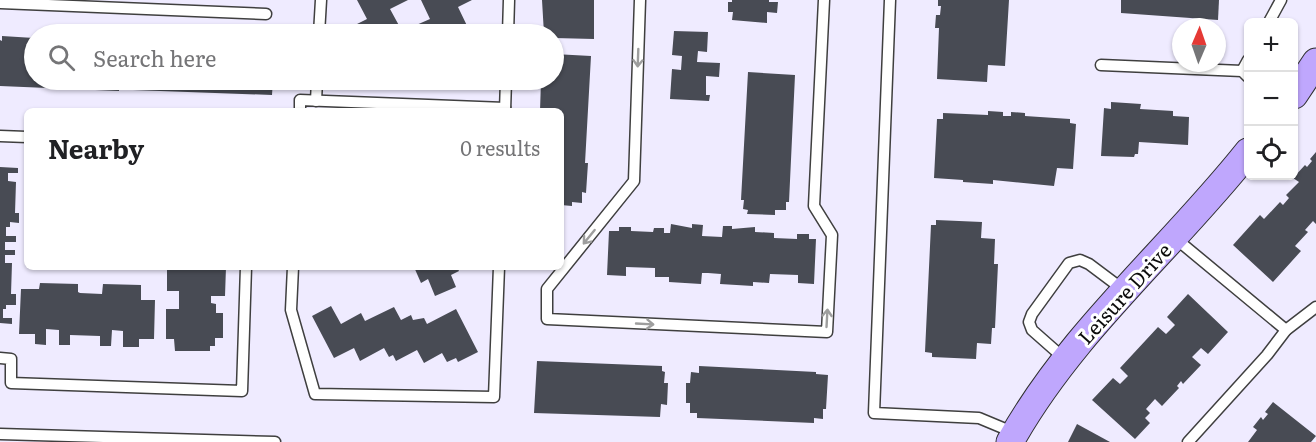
<!DOCTYPE html>
<meta charset="utf-8">
<style>
:root{--surface:#fff;--page:#f2f2f2;--text:#202124;--muted:#757577;--line:#e0e0e0}
body{margin:0;font-family:Literata,serif;background:var(--page);color:var(--text)}
.controls{position:absolute;right:18px;top:18px;display:grid;overflow:hidden;border-radius:9px;box-shadow:0 2px 4px #0004}
.controls button{width:54px;height:54px;display:grid;place-items:center;padding:0;border:0;border-bottom:2px solid var(--line);background:var(--surface);color:var(--text);font:30px sans-serif}
.compass{position:absolute;left:1172px;top:18px;width:54px;height:54px;border-radius:50%;background:var(--surface);box-shadow:0 2px 4px #0004;rotate:2deg}
.list{margin:0;padding:0;list-style:none}
h2{display:flex;justify-content:space-between;align-items:center;height:78px;margin:0;padding:0 24px;font-size:26px}
h2 small{font-size:20px;font-weight:400;color:var(--muted)}
.icon{flex:none;width:33px;height:33px;fill:none;stroke:currentColor;stroke-width:2;stroke-linecap:round;stroke-linejoin:round}
.map{position:relative;flex:none;width:1316px;height:442px;overflow:hidden}
.search{position:absolute;background:var(--surface);box-shadow:0 2px 4px #0004;left:24px;top:24px;width:540px;height:66px;display:flex;align-items:center;gap:15px;box-sizing:border-box;padding:0 21px;border-radius:33px;color:var(--muted);font-size:22px}
.panel{position:absolute;background:var(--surface);box-shadow:0 2px 4px #0004;left:24px;top:108px;width:540px;height:162px;border-radius:9px}
.map>svg:first-child{display:block}
.building{fill:#484b54}
.lines{fill:none;stroke-linecap:round;stroke-linejoin:round}
.lane-casing{stroke:#3f3f3f;stroke-width:13}
.secondary-casing{stroke:#2e2e2e;stroke-width:29}
.lane{stroke:#fff;stroke-width:10}
.secondary{stroke:#bfa7fd;stroke-width:27}
.oneway{stroke:#9e9e9e}
.labels{text-anchor:middle;stroke-width:6;stroke-linejoin:round;paint-order:stroke}
.street-label{font-size:20px;fill:#0c0c0c;stroke:#fff}
</style>
<div class="map">
<svg width="1316" height="442" viewBox="0 0 1316 442">
<rect width="100%" height="100%" fill="#efebff"/>
<g class="building">
<path d="M357,0H408L390,9L402,31L397,34H360L355,25L367,19Z"/>
<path d="M421,0H472L458,7L471,34H418L414,26L430,19Z"/>
<path d="M542,0H594V39L554,38V34H544Z"/>
<path d="M732,0H769V2H778L777,13L767,12V23L732,20L733,12H728V2H732Z"/>
<path d="M938,0H1009L1005,66L988,65L987,82L937,79L939,28H935L936,15H940L941,6H938Z"/>
<path d="M1121,0H1219L1218,20L1121,13Z"/>
<path d="M674,31L708,32L707,52L698,51L697,62L720,63L719,77L706,76V95H710L709,101L670,99L672,69L681,70L682,56L672,55Z"/>
<path d="M2,36L34,38V80H119V91L0,86V40L2,41Z"/>
<path d="M554,54L591,56L585,163H588L586,193L582,192V203L572,202V206L561,205V111H540L541,80H554Z"/>
<path d="M748,72L795,75L789,202H786V210H775V215L747,214L748,210L743,209L744,200H741Z"/>
<path d="M134,80H273L272,95L133,90Z"/>
<path d="M380,80H401L385,88Z"/>
<path d="M441,80H458L444,87Z"/>
<path d="M1111,102L1141,104L1140,109L1173,111V116L1189,117L1188,145L1139,142L1138,154H1135L1134,157L1101,156L1104,108L1111,109Z"/>
<path d="M988,111L1003,112V116H1011V112L1025,113V116L1070,119V123L1076,124L1073,169L1057,168L1054,186L993,180V184L963,182V180L934,178L937,119H943V113L988,115Z"/>
<path d="M1316,152V224L1313,221L1305,230L1308,232L1295,246L1301,251L1273,282L1233,245L1260,215L1264,219L1280,202L1283,205L1289,198L1286,195L1299,182L1293,178L1305,165L1307,167L1312,161L1310,159Z"/>
<path d="M0,167L18,168V173H8V181L16,182L15,213H19V223L10,222V227H6V236H16V242H5V250H15V255H5V263H12L11,294H16V305H6V309H3V318H12V324L0,323Z"/>
<path d="M25,179H27V205H24Z"/>
<path d="M936,220L982,222L981,238L995,239L994,264H998L995,328H992L991,344L977,343L976,359L932,357V353L925,352L931,225H936Z"/>
<path d="M671,224L692,228V224L703,225L702,236L722,237L723,226H732V229L755,227V232L774,233V238L797,239V234H809V239H816L814,284L798,283V275L770,274L769,283L753,282V286L720,284L721,274L708,273H702L701,284L669,282V277H655V268L626,267V276L607,275L609,231H619V227H631V231L653,232L654,228H664V233H670Z"/>
<path d="M167,267H226L225,296H211V303L216,304V313H223V338H215V346H210V351H175L174,339H166V309H179V291H167Z"/>
<path d="M414,267H457L459,271L451,275L456,287L435,296L428,279L421,283Z"/>
<path d="M40,283L78,284V292L80,293L102,294L103,284L141,285V300H155L154,339H139V347H123V331L112,330L111,346H100V336L70,335V345H59V330L46,329V345L35,344V334H19L21,289H39Z"/>
<path d="M1188,294L1228,332L1208,354L1201,348L1192,357L1201,365L1183,384L1181,381L1177,386L1179,388L1162,406L1155,399L1146,409L1150,413L1145,418L1150,423L1135,439L1092,400L1113,378L1120,384L1128,376L1120,368L1158,327L1166,334L1175,325L1167,317Z"/>
<path d="M331,306L341,324L361,313L365,321L394,307L401,320L411,315L413,320L424,318L427,324L456,309L478,352L458,362L456,358L447,362L442,353L424,363L417,350L396,361L393,355L389,357L384,348L360,361L354,348L334,358L312,316Z"/>
<path d="M537,361L662,366V371L665,372L664,383H668L667,405L661,404L660,417L534,413Z"/>
<path d="M699,366L816,372V374L828,375L826,409H823V419L814,418V423L697,418V413H690V403H686V383H690L691,372L699,373Z"/>
<path d="M1273,402L1316,436L1311,442H1248L1257,430L1253,427L1261,417L1263,420L1268,414L1265,412Z"/>
<path d="M1077,424L1110,442H1068Z"/>
</g>
<g class="lines">
<g class="lane-casing">
<g id="lane">
<path d="M640,0L634,181L547,289V319L827,332L832,235L814,206L824,0"/>
<path d="M890,0L874,413L979,418L1015,433"/>
<path d="M0,3L266,14"/>
<path d="M1269,22L1281,0"/>
<path d="M319,34L321,0"/>
<path d="M508,34L509,0"/>
<path d="M1101,65L1242,71L1248,77"/>
<path d="M1242,71L1248,60"/>
<path d="M316,101L317,80"/>
<path d="M300,111V100L505,108"/>
<path d="M505,111L506,80"/>
<path d="M0,136L27,137"/>
<path d="M1175,238L1286,330"/>
<path d="M293,267L291,310L315,394L494,397L499,267"/>
<path d="M0,358L11,359V383L242,391L246,267"/>
<path d="M1066,360L1032,330L1029,322L1032,314L1069,263L1080,260L1089,264L1125,291"/>
<path d="M0,434L275,442"/>
<path d="M1188,442L1267,355L1286,330L1316,307"/>
</g>
</g>
<g class="secondary-casing">
<g id="secondary">
<path d="M1294,95L1316,62"/>
<path d="M1010,442C1071,332 1171,249 1248,152"/>
</g>
</g>
<use href="#lane" class="lane"/>
<use href="#secondary" class="secondary"/>
</g>
<defs><path id="oneway-shaft" d="M-6 0H5M1.5-3L5.5 0L1.5 3" fill="none" stroke-width="1.6" stroke-linecap="round" stroke-linejoin="round" transform="scale(1.5)"/></defs>
<g class="oneway">
<use href="#oneway-shaft" transform="translate(638 58) rotate(92)"/>
<use href="#oneway-shaft" transform="translate(589 237) rotate(129)"/>
<use href="#oneway-shaft" transform="translate(827 318) rotate(-87)"/>
<use href="#oneway-shaft" transform="translate(645 324) rotate(3)"/>
</g>
<g class="labels">
<g class="street-label">
<text transform="translate(1125 294) rotate(-48)" y="7">Leisure Drive</text>
</g>
</g>
</svg>
<div class="controls">
<button>+</button>
<button>−</button>
<button><svg class="icon" aria-label="locate" viewBox="0 0 24 24"><circle cx="12" cy="12" r="6"/><path d="M12 2v4M12 18v4M2 12h4M18 12h4"/></svg></button>
</div>
<svg class="compass" viewBox="-18 -18 36 36"><path d="M0-13l5 13h-10z" fill="#e53935"/><path d="M0 13l5-13h-10z" fill="#757577"/></svg>
<div class="search"><svg class="icon" aria-label="search" viewBox="0 0 24 24"><circle cx="10" cy="10" r="6"/><path d="M15 15l6 6"/></svg>Search here</div>
<section class="panel">
<h2>Nearby<small>0 results</small></h2>
<ul class="list">
</ul>
</section>
</div>
